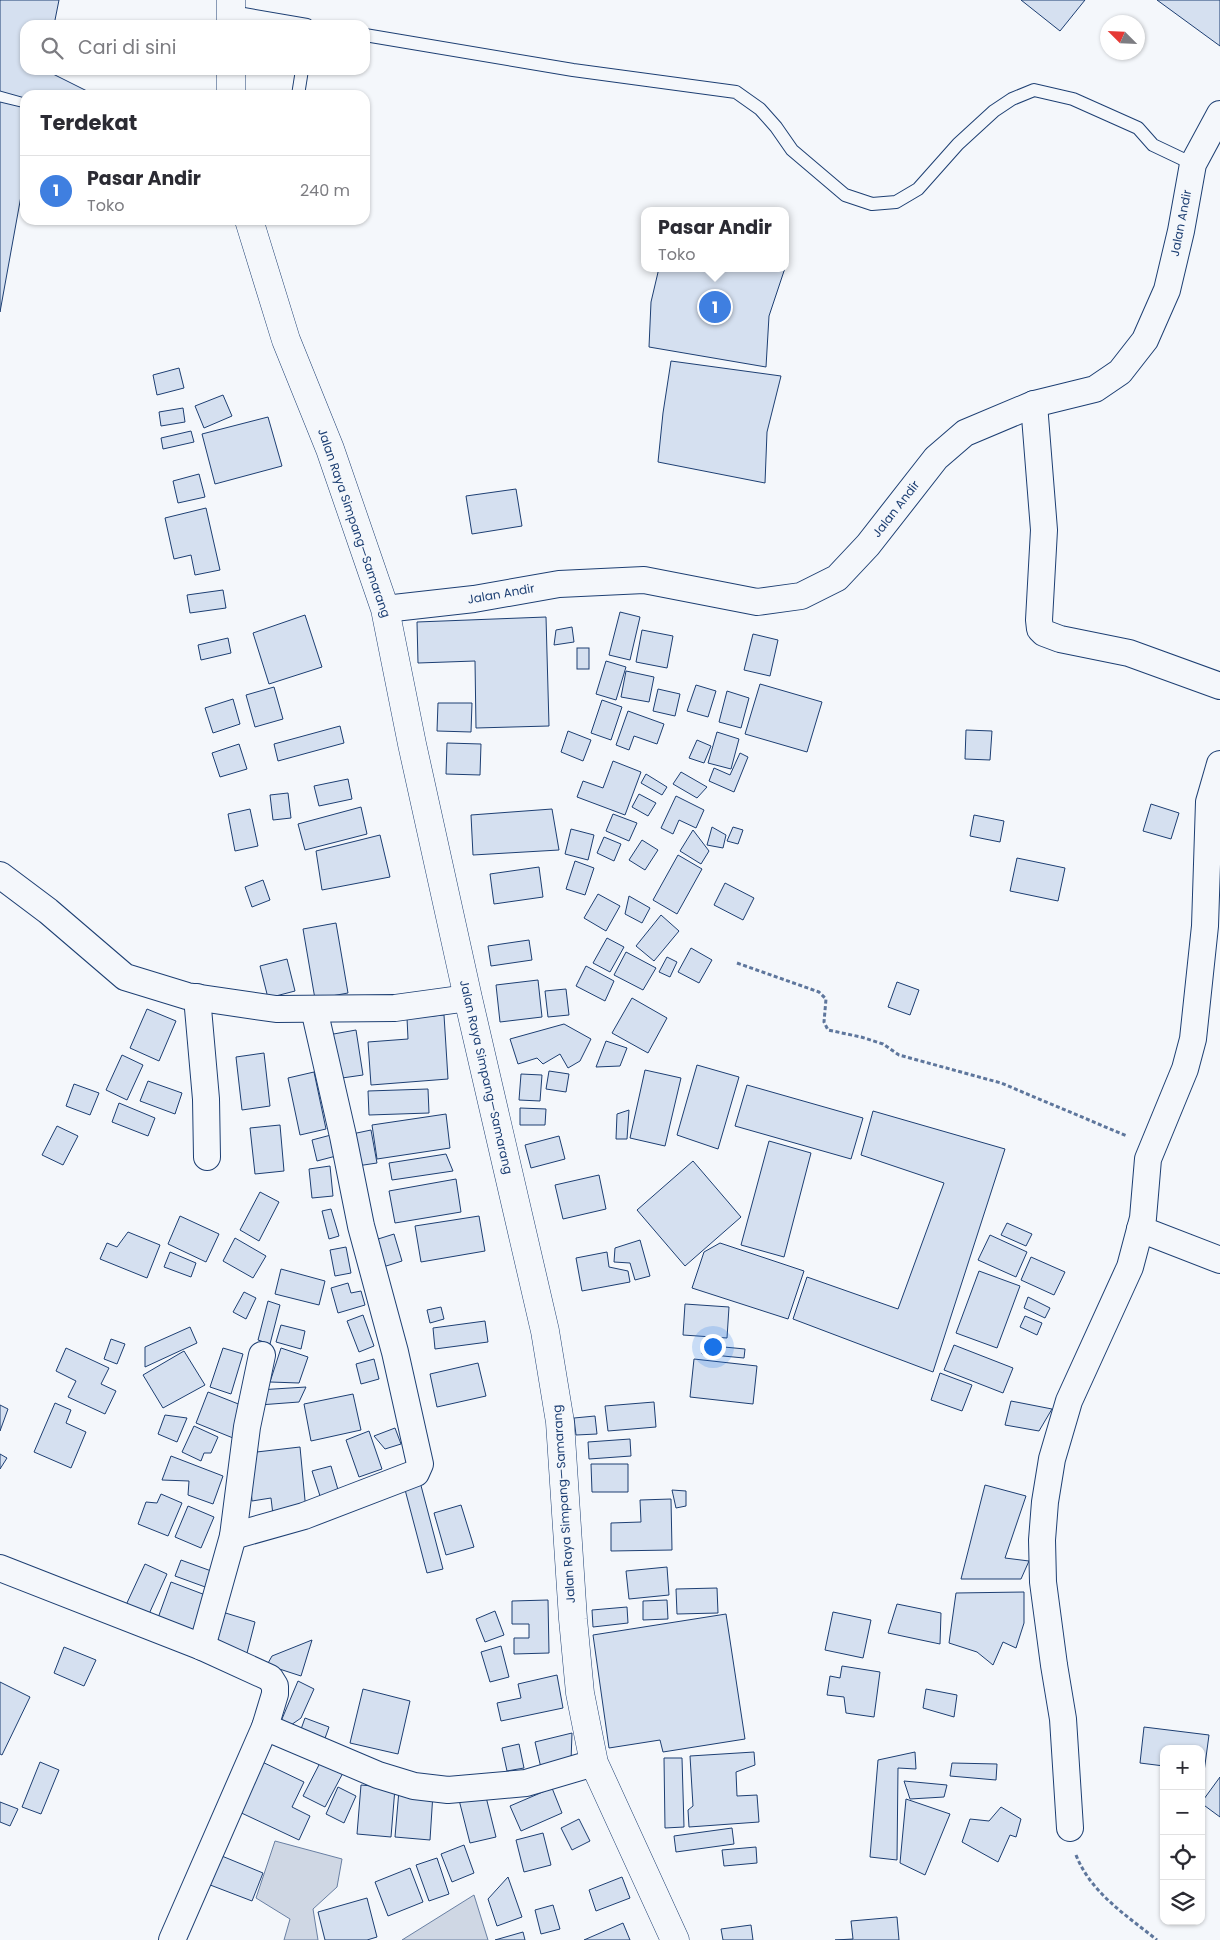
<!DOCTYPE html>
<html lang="id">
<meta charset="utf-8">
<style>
:root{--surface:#fff;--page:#f2f2f3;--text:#2b2b33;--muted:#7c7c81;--line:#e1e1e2;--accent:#db2777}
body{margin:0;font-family:Poppins,sans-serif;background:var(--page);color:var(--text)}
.controls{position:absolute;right:15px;bottom:15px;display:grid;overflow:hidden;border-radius:10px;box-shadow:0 1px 4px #0004}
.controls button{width:45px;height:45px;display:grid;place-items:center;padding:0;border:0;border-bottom:1px solid var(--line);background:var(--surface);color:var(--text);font:25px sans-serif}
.compass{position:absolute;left:1100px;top:15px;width:45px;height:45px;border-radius:50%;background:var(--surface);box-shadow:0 1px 4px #0004;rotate:294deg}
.you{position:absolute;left:712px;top:1346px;width:18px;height:18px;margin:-12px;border:4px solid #fff;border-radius:50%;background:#1a73e8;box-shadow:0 0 0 8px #1a73e833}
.badge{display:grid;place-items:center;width:32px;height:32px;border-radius:50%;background:var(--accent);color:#fff;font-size:16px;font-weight:700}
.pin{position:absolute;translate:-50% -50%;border:2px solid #fff;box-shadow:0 1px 5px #0006}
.popup{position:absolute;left:641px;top:207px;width:148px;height:65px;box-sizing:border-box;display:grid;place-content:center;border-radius:10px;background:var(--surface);filter:drop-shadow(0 1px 4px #0005);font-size:16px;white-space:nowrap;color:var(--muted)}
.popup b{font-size:19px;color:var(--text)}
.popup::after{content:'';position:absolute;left:50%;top:100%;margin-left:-10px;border:10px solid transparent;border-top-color:var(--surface)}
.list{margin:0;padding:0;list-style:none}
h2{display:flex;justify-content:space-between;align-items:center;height:65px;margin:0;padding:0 20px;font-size:21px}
h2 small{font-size:16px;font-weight:400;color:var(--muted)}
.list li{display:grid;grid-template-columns:32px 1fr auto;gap:15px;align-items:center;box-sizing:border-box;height:70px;padding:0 20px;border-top:1px solid var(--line)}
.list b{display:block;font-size:19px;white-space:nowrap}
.list p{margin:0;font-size:16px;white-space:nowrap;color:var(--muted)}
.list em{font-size:16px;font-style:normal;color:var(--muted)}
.icon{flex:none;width:28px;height:28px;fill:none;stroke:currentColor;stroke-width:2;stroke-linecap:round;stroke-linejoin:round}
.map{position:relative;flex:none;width:1220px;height:1940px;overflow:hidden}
.search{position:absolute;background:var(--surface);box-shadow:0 1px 4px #0004;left:20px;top:20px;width:350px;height:55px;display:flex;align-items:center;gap:12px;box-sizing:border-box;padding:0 18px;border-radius:15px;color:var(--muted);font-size:19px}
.panel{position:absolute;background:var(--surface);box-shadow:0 1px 4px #0004;left:20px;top:90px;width:350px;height:135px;border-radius:15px}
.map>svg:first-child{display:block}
.water{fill:#cfd7e4;stroke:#687fa3}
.building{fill:#d5e0f0;stroke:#1d3f73}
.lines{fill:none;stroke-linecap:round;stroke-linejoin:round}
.lane-casing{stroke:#1d3f73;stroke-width:14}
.street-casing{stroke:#1d3f73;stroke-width:28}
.secondary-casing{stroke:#1d3f73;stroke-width:29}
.path{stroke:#5e769c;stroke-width:3;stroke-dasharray:4 2.5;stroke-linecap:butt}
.lane{stroke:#f4f7fb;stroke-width:12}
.street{stroke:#f4f7fb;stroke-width:26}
.secondary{stroke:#f4f7fb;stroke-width:28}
.labels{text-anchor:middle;stroke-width:4;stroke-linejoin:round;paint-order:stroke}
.street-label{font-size:12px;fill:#1d3f73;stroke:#f4f7fb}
</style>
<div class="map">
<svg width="1220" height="1940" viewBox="0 0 1220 1940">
<rect width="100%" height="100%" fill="#f4f7fb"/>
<g class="water">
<path d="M275,1841L342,1859L337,1887L313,1909L318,1940H284L290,1919L256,1898Z"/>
<path d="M474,1895L488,1940H402Z"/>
</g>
<g class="building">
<path d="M0,0H59L54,25H25V70H45L95,95H25V98L0,91Z"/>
<path d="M1021,0H1085L1060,31Z"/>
<path d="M1157,0H1220V46Z"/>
<path d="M0,102L25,108V174L0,312Z"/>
<path d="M659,268H785L769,316L766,367L649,347L651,302Z"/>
<path d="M671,361L781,376L767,432L765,483L658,462L663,413Z"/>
<path d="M179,368L184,388L157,395L153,375Z"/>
<path d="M223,395L232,416L204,428L195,406Z"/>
<path d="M183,408L185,422L161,426L159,412Z"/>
<path d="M268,417L282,466L215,484L202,434Z"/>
<path d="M191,431L194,442L163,449L161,438Z"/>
<path d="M199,474L205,497L178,503L173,481Z"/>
<path d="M516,489L522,526L472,534L466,496Z"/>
<path d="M206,508L220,570L195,575L191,555L174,559L165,518Z"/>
<path d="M223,590L226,608L190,613L187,595Z"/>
<path d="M620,612L640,617L630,660L609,655Z"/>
<path d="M305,615L322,667L269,684L253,633Z"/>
<path d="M546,617L549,726L476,728L475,661L418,663L417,622Z"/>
<path d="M572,627L574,642L554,645L556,630Z"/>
<path d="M642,630L673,636L667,668L636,662Z"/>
<path d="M753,634L778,640L770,676L744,670Z"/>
<path d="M228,638L231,653L201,660L198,645Z"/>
<rect x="577" y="648" width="12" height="21"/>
<path d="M606,661L626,667L616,700L596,694Z"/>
<path d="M626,671L654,677L649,702L621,697Z"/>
<path d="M760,684L822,702L807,752L745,734Z"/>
<path d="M696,685L716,691L708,717L687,711Z"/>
<path d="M274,687L283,719L255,727L246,695Z"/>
<path d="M658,689L680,694L675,716L653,711Z"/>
<path d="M727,691L749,698L741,728L719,722Z"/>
<path d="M233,699L240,724L213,733L205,708Z"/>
<path d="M602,700L622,707L611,740L591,733Z"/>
<path d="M438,703H472L471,732L437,731Z"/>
<path d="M628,711L664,724L657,744L634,736L629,750L616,745Z"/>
<path d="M340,726L344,743L278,761L274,744Z"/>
<path d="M966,730L992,731L990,760L965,759Z"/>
<path d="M568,731L591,740L583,761L561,752Z"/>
<path d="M717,732L739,739L731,769L708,763Z"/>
<path d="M697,740L711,746L704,763L689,758Z"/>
<path d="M447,743L481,744L480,775L446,774Z"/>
<path d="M239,744L247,769L220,777L212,753Z"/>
<path d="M740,753L748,757L734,792L709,781L714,768L730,775Z"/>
<path d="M613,761L641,772L625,815L577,797L583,781L603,788Z"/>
<path d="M681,772L707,787L697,798L673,784Z"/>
<path d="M646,774L667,787L662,795L641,783Z"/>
<path d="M348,779L352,799L319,806L314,786Z"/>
<path d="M288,793L291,818L273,820L270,795Z"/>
<path d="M639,794L656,803L648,816L632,807Z"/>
<path d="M676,796L704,810L696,828L679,820L673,834L661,828Z"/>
<path d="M1151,804L1179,813L1171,839L1143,831Z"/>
<path d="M361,807L367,834L305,850L298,824Z"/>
<path d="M250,809L258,846L235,851L228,814Z"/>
<path d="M552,809L559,850L473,855L471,815Z"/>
<path d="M613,814L637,823L629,841L606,831Z"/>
<path d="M974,815L1004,821L1000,842L970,836Z"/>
<path d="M712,827L726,835L723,848L707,845Z"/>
<path d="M733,827L743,830L738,844L727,841Z"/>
<path d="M571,829L594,835L588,860L565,854Z"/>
<path d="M693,830L709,851L701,864L680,851Z"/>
<path d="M380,835L390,877L322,890L316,851Z"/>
<path d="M604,837L621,844L614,861L597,853Z"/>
<path d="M642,840L658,850L645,870L629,860Z"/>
<path d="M678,855L702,869L677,914L653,900Z"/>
<path d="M1017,858L1065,868L1058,901L1010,891Z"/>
<path d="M575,861L594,868L585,895L566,889Z"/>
<path d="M539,867L543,897L494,904L490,874Z"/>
<path d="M263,880L270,900L252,907L245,887Z"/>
<path d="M725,883L754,898L743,920L714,905Z"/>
<path d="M598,894L620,906L606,931L584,918Z"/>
<path d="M629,896L650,908L642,923L625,914Z"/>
<path d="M661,915L679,931L654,961L636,946Z"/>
<path d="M336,923L348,993L315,999L303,929Z"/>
<path d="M607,938L624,947L610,972L593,963Z"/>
<path d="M529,940L532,960L491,966L488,946Z"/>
<path d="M691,948L712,960L699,983L678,972Z"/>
<path d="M626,952L656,968L643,990L614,975Z"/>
<path d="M667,957L677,962L670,977L659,972Z"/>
<path d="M287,959L295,991L268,998L260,966Z"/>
<path d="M586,966L614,981L605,1001L576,986Z"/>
<path d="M538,980L542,1017L500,1022L496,985Z"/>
<path d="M897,982L919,990L910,1015L888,1007Z"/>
<path d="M566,989L569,1015L548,1017L545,991Z"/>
<path d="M632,998L667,1018L648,1053L612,1033Z"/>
<path d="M147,1009L176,1021L159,1061L130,1048Z"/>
<path d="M444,1015L448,1079L371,1085L368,1042L408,1039L407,1018Z"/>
<path d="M564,1024L591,1039L580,1061L568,1068L560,1054L543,1064L537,1058L518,1064L510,1039Z"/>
<path d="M356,1030L363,1075L335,1079L328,1035Z"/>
<path d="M606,1041L627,1048L620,1066L596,1067Z"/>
<path d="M264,1053L270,1106L242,1110L236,1057Z"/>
<path d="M122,1055L143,1065L127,1100L106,1090Z"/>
<path d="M697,1065L739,1077L718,1149L677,1135Z"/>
<path d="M645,1070L681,1078L665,1146L630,1138Z"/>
<path d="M549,1071L569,1074L566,1092L546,1089Z"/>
<path d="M314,1072L326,1129L300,1135L288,1078Z"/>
<path d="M521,1074L542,1075L540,1101L519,1100Z"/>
<path d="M148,1081L182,1093L175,1114L140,1101Z"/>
<path d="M74,1084L99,1093L90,1115L66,1106Z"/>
<path d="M747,1085L863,1118L851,1159L735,1126Z"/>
<path d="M428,1089L429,1113L369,1115L368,1091Z"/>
<path d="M119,1103L155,1118L148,1136L112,1122Z"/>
<path d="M520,1108L546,1109L545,1125H520Z"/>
<path d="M629,1110L627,1139H616L617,1114Z"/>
<path d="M873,1111L1005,1149L933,1372L793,1319L807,1277L898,1309L944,1183L861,1155Z"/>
<path d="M446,1114L450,1148L377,1159L372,1125Z"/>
<path d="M280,1125L284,1171L255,1174L250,1128Z"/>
<path d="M57,1126L78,1136L63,1165L42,1155Z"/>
<path d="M371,1130L377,1163L357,1166L352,1134Z"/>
<path d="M331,1135L336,1156L317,1161L312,1140Z"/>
<path d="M559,1136L565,1159L531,1168L525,1145Z"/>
<path d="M769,1141L811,1153L784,1257L741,1245Z"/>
<path d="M446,1154L453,1171L392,1180L389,1163Z"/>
<path d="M693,1161L741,1217L685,1266L637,1210Z"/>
<path d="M330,1166L333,1196L312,1198L309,1169Z"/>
<path d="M599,1175L606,1209L563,1219L555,1185Z"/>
<path d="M456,1179L461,1212L395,1223L389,1191Z"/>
<path d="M260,1192L279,1202L259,1241L240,1230Z"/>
<path d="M331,1209L339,1236L329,1239L322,1211Z"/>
<path d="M180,1216L219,1234L206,1262L168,1244Z"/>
<path d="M479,1216L485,1251L421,1262L415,1226Z"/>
<path d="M1007,1223L1032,1234L1026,1246L1001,1235Z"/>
<path d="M128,1232L160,1245L147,1278L100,1259L107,1243L117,1247Z"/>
<path d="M394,1234L402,1261L383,1267L375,1240Z"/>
<path d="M990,1235L1027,1252L1016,1277L978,1260Z"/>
<path d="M235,1238L266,1256L253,1278L223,1261Z"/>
<path d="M640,1240L650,1276L635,1280L630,1263L614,1262L615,1248Z"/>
<path d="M720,1243L804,1271L788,1319L692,1288L704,1252Z"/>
<path d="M346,1247L351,1273L335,1276L330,1250Z"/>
<path d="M170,1252L196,1263L191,1277L164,1267Z"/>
<path d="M607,1252L609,1267L628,1271L630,1282L582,1291L576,1258Z"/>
<path d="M1031,1257L1065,1272L1054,1295L1021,1280Z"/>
<path d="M281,1269L325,1281L319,1305L275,1294Z"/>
<path d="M979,1271L1020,1286L997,1348L956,1333Z"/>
<path d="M348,1283L351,1293L361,1291L365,1305L338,1313L331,1288Z"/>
<path d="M244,1292L256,1298L246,1319L233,1312Z"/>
<path d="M1028,1297L1050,1308L1045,1318L1024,1308Z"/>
<path d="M268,1301L280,1305L270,1344L258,1340Z"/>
<path d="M685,1304L729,1307L727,1338L683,1335Z"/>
<path d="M441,1307L444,1319L430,1323L427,1310Z"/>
<path d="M363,1315L374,1346L359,1352L347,1321Z"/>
<path d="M1025,1316L1042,1323L1037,1335L1020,1327Z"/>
<path d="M485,1321L488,1342L435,1349L433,1328Z"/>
<path d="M281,1325L305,1331L301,1349L276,1342Z"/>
<path d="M190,1327L197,1343L145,1367V1347Z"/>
<path d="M111,1339L125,1344L117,1364L104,1359Z"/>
<path d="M703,1345L745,1349L744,1358L702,1354Z"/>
<path d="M954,1345L1013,1368L1003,1393L944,1370Z"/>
<path d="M66,1348L109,1368L101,1384L116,1391L105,1414L68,1397L76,1381L56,1371Z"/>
<path d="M223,1348L243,1354L231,1394L210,1387Z"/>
<path d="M281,1348L308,1357L299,1383L270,1382Z"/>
<path d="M184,1351L205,1385L163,1408L143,1375Z"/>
<path d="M374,1359L379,1379L361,1384L356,1364Z"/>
<path d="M694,1359L757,1366L753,1404L690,1397Z"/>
<path d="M478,1363L486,1396L437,1407L430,1374Z"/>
<path d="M940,1373L972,1385L962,1411L931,1400Z"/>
<path d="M306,1387L299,1402L259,1405L258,1390Z"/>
<path d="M208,1392L246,1407L233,1438L196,1423Z"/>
<path d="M353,1394L361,1430L311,1441L304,1404Z"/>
<path d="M1011,1401L1052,1409L1039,1431L1005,1425Z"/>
<path d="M654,1402L656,1427L608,1431L605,1406Z"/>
<path d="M55,1403L71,1410L66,1423L86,1432L71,1468L34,1452Z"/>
<path d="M0,1405L8,1409L0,1431Z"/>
<path d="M165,1415L187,1418L177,1442L158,1434Z"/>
<path d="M595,1416L597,1434L576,1435L574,1418Z"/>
<path d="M194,1426L218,1437L211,1453H204L201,1461L182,1452Z"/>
<path d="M395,1428L401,1444L385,1449L374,1436Z"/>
<path d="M369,1431L382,1469L359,1477L346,1440Z"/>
<path d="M630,1439L631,1456L589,1459L588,1442Z"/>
<path d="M300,1447L306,1511L273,1515L271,1498L252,1501L248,1453Z"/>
<path d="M0,1454L7,1458L0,1469Z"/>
<path d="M171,1456L223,1476L213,1504L188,1495L189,1481L162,1480Z"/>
<path d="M591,1464H628V1492H592Z"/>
<path d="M331,1466L339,1493L321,1499L312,1471Z"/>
<path d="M419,1478L443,1569L427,1573L403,1482Z"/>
<path d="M985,1485L1026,1496L1005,1558L1029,1561L1021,1579H961Z"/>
<path d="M672,1490L686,1491V1506L676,1508Z"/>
<path d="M161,1494L182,1503L168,1536L138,1524L146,1502L157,1503Z"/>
<path d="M671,1499L672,1550L611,1551V1523L641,1522L640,1500Z"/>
<path d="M461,1505L474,1547L446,1555L434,1513Z"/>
<path d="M188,1506L214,1517L201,1548L175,1537Z"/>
<path d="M181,1560L214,1572L208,1588L175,1576Z"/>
<path d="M145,1564L167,1574L149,1614L126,1605Z"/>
<path d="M667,1567L669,1595L629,1599L626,1571Z"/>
<path d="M171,1582L208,1596L196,1631L158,1618Z"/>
<path d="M717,1588L718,1613L677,1614L676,1589Z"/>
<path d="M1024,1592V1623L1016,1648L1003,1642L993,1665L977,1652L949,1643L956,1593Z"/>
<path d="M548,1600L549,1653L514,1654V1638H529V1624H512V1601Z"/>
<path d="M667,1600L668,1619L643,1620V1601Z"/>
<path d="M897,1604L941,1613L940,1644L888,1633Z"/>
<path d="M627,1607L628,1623L593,1627L592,1610Z"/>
<path d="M219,1611L255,1622L247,1653L210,1642Z"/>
<path d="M495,1611L504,1635L485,1642L476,1619Z"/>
<path d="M833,1612L871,1620L863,1658L825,1650Z"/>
<path d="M726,1614L745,1739L663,1752L660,1740L609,1748L593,1635Z"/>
<path d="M312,1640L301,1676L267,1665L272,1656Z"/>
<path d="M501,1646L509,1677L490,1682L481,1652Z"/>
<path d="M64,1647L96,1660L84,1686L54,1673Z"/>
<path d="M842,1666L880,1672L874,1717L846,1713L844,1697L827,1695L830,1676L840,1678Z"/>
<path d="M557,1675L563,1708L501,1721L497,1703L521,1698L518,1684Z"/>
<path d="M298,1681L314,1689L301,1718L291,1725L279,1726Z"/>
<path d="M0,1682L30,1697L2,1755L0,1754Z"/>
<path d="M363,1689L410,1701L398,1754L350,1743Z"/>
<path d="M926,1689L957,1695L954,1717L923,1708Z"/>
<path d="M305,1718L329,1727L324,1741L300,1732Z"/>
<path d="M1144,1727L1209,1735L1204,1772L1201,1771V1749H1164V1766L1140,1763Z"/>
<path d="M572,1733L571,1761L541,1768L535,1742Z"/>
<path d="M519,1744L524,1768L507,1771L502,1748Z"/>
<path d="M754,1752L755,1765L736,1772L737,1796L757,1795L759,1822L689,1827L688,1810L693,1806L690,1756Z"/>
<path d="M915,1752L916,1769L898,1768L897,1860L870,1857L878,1760Z"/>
<path d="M664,1758H682L684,1827L665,1828Z"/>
<path d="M256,1759L304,1782L292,1807L310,1816L299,1840L233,1809Z"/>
<path d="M322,1759L344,1771L325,1807L303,1796Z"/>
<path d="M40,1762L59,1770L41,1814L22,1807Z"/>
<path d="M952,1763L997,1764L996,1780L950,1776Z"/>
<path d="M1220,1777V1817L1201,1803Z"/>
<path d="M904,1781L947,1785L944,1797L910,1799Z"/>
<path d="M361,1785L395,1788L391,1837L357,1834Z"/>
<path d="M338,1787L356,1796L344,1823L326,1814Z"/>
<path d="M552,1788L562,1813L521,1831L510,1806Z"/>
<path d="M484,1789L496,1837L470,1843L458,1796Z"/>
<path d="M399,1790L433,1793L430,1840L395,1837Z"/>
<path d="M906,1799L950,1814L925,1875L900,1863Z"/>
<path d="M0,1802L18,1809L10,1826L0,1822Z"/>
<path d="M1001,1807L1021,1819L1016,1837L1010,1835L998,1862L962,1842L970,1819L989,1821Z"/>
<path d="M579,1819L590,1841L572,1850L561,1828Z"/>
<path d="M732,1828L734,1844L676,1852L674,1836Z"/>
<path d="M543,1833L551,1865L524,1872L516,1840Z"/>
<path d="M464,1845L474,1873L452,1882L441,1854Z"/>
<path d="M756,1847L757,1863L724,1866L722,1850Z"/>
<path d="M217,1854L263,1873L252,1901L205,1883Z"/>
<path d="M437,1858L449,1894L429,1901L416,1865Z"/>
<path d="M410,1868L423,1902L388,1916L375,1882Z"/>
<path d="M508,1877L522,1917L497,1926L488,1899Z"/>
<path d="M622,1877L630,1898L596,1911L589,1890Z"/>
<path d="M367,1898L377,1937L367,1940H325L318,1912Z"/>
<path d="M553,1905L560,1929L541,1934L535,1910Z"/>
<path d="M897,1917L899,1940H835L853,1939L851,1921Z"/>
<path d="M623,1923L630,1940H584Z"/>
<path d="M751,1925L753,1940H723L721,1929Z"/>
<path d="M523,1932L525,1940H495Z"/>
</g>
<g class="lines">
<g class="lane-casing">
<g id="lane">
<path d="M232,12L307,25"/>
<path d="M365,35L573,70L736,92L760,109L776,127L792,150L845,195L872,204L896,202L918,189L958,144L994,111L1012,99L1034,90L1073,99L1138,128L1153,145L1193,164"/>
<path d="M298,95L302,70"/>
</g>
</g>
<g class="street-casing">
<g id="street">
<path d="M1034,404L1044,530L1039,620L1040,629L1044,633L1060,639L1129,653L1220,686"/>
<path d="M385,609L474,599L559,584L644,580L757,602L801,596L837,578L868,545L936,458L965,433L1034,404L1095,389L1120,372L1145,340L1167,290L1181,231L1193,164L1220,114"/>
<path d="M0,875L48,911L125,977L187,996L276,1009L395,1008L468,998"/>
<path d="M197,997L206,1099L207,1157"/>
<path d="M1140,1229L1220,1260"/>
<path d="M233,1536L304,1516L416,1473L420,1464L395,1352L361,1226L343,1136L314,1009"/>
<path d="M0,1568L202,1647L270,1678L275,1686V1694L265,1727L172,1940"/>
<path d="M202,1647L233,1536L247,1427L262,1355"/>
<path d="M265,1727L378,1775L414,1786L448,1790L526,1783L594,1763"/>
<path d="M1070,1828L1063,1719L1054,1665L1043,1582L1042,1540L1045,1502L1052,1459L1069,1401L1130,1267L1143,1218L1148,1159L1185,1069L1193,1039L1205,926L1209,802L1220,764"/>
</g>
</g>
<g class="secondary-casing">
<g id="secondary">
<path d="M231,0V25"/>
<path d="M231,70V95"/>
<path d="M249,220L286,340L330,449L385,609L412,744L468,998L545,1331L560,1422L573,1619L580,1693L594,1763L675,1940"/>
</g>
</g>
<g class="path">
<path d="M737,963L819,992L826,999L824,1022L828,1030L861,1037L883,1044L899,1055L1001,1083L1127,1136"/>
<path d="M1076,1855C1091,1893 1126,1915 1157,1940"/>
</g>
<use href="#lane" class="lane"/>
<use href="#street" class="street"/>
<use href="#secondary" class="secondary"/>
</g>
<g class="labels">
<g class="street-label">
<text transform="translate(1181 223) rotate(-79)" y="4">Jalan Andir</text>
<text transform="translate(896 509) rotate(-52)" y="4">Jalan Andir</text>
<text transform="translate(354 523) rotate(71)" y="4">Jalan Raya Simpang—Samarang</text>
<text transform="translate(501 594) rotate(-10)" y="4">Jalan Andir</text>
<text transform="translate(486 1077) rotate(77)" y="4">Jalan Raya Simpang—Samarang</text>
<text transform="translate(564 1504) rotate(-94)" y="4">Jalan Raya Simpang—Samarang</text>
</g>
</g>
</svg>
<div class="controls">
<button>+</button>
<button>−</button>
<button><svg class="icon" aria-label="locate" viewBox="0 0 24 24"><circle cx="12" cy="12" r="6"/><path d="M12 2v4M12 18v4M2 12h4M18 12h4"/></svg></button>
<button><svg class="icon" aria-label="layers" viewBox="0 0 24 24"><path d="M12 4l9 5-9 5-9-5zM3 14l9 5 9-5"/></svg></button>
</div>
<svg class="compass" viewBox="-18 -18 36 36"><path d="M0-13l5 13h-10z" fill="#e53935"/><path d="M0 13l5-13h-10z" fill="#7c7c81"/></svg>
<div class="you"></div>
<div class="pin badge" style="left:715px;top:307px;background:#3f7fe0">1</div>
<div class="popup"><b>Pasar Andir</b>Toko</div>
<div class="search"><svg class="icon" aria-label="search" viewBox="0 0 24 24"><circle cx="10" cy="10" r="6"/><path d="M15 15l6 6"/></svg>Cari di sini</div>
<section class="panel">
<h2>Terdekat<small></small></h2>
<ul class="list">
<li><span class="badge" style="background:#3f7fe0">1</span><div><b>Pasar Andir</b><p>Toko</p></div><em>240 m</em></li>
</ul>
</section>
</div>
